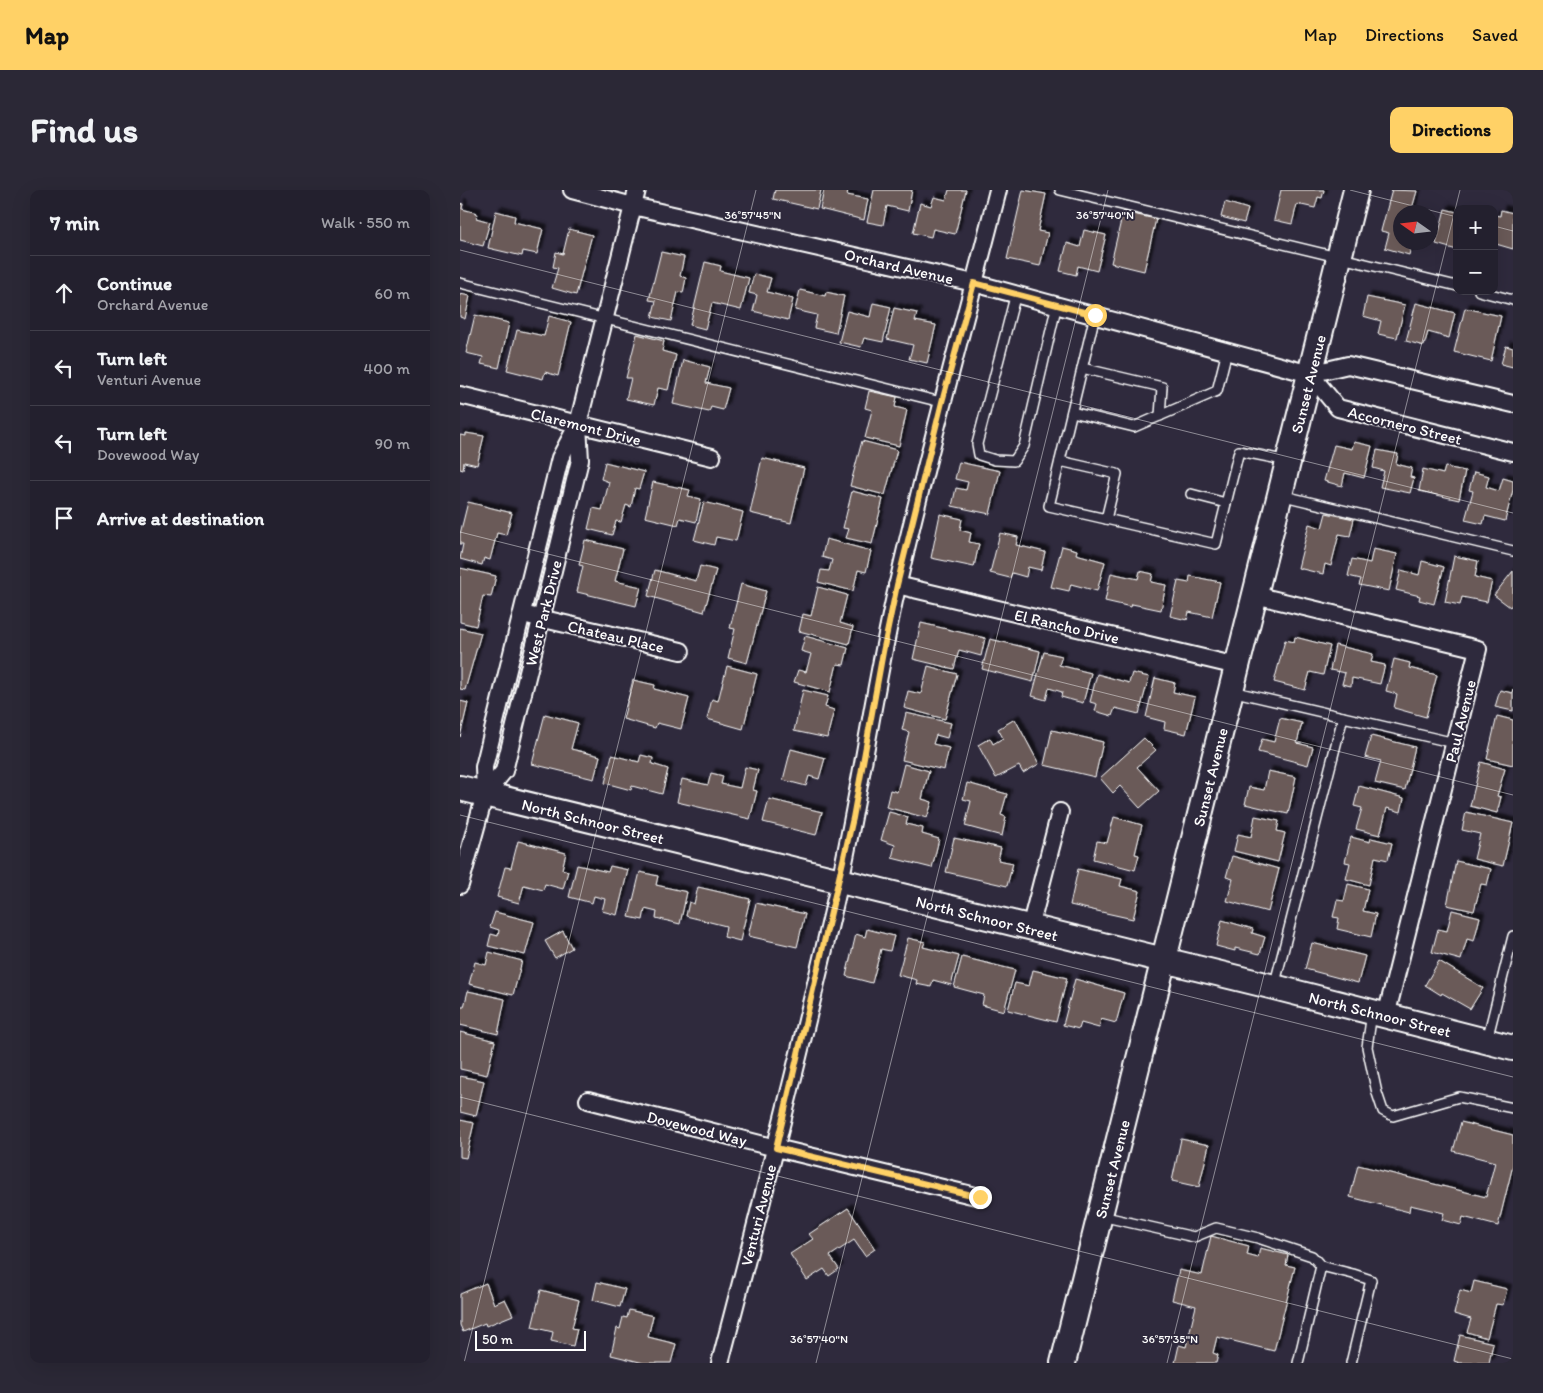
<!DOCTYPE html>
<meta charset="utf-8">
<style>
:root{--surface:#23202e;--page:#2b2836;--text:#f1f3f6;--muted:#a3a3aa;--line:#403e4a;--accent:#ffd166}
body{margin:0;font-family:Itim,sans-serif;background:var(--page);color:var(--text)}
.controls{position:absolute;right:15px;top:15px;display:grid;overflow:hidden;border-radius:10px;box-shadow:0 5px 20px #0002}
.controls button{width:45px;height:45px;display:grid;place-items:center;padding:0;border:0;border-bottom:1px solid var(--line);background:var(--surface);color:var(--text);font:25px sans-serif}
.compass{position:absolute;left:933px;top:15px;width:45px;height:45px;border-radius:50%;background:var(--surface);box-shadow:0 5px 20px #0002;rotate:284deg}
.scale{position:absolute;left:15px;bottom:12px;width:111px;box-sizing:border-box;padding-left:5px;border:2px solid #fff;border-top:0;font-size:14px;line-height:18px;white-space:nowrap;color:#fff;-webkit-text-stroke:4px #2f2a3d;paint-order:stroke}
.stop{position:absolute;width:15px;height:15px;margin:-11px;border:4px solid #ffd166;border-radius:50%;background:#fff}
.stop.end{background:#ffd166;border-color:#fff;box-shadow:0 1px 5px #0008}
.list{margin:0;padding:0;list-style:none}
h2{display:flex;justify-content:space-between;align-items:center;height:65px;margin:0;padding:0 20px;font-size:21px}
h2 small{font-size:16px;font-weight:400;color:var(--muted)}
.list li{display:grid;grid-template-columns:32px 1fr auto;gap:15px;align-items:center;box-sizing:border-box;height:75px;padding:0 20px;border-top:1px solid var(--line)}
.list b{display:block;font-size:19px;white-space:nowrap}
.list p{margin:0;font-size:16px;white-space:nowrap;color:var(--muted)}
.list em{font-size:16px;font-style:normal;color:var(--muted)}
.icon{flex:none;width:28px;height:28px;fill:none;stroke:currentColor;stroke-width:2;stroke-linecap:round;stroke-linejoin:round}
.map{position:relative;flex:none;width:1053px;height:1173px;overflow:hidden;border-radius:10px}
header{display:flex;align-items:center;gap:30px;box-sizing:border-box;height:70px;padding:0 25px;background:var(--accent);color:#111}
header strong{font-size:24px}
nav{display:flex;gap:28px;margin-inline-start:auto;font-size:18px}
.intro{display:flex;align-items:center;justify-content:space-between;box-sizing:border-box;height:120px;padding:0 30px}
h1{margin:0;font-size:35px}
.button{padding:12px 22px;border-radius:10px;background:var(--accent);color:#111;font-size:18px;font-weight:700}
main{display:flex;gap:30px;padding:0 30px}
aside{flex:1;background:var(--surface);border-radius:10px;box-shadow:0 5px 20px #0002}
.map>svg:first-child{display:block}
.building{fill:#6b5a58;stroke:#fff;filter:url(#shadow)}
.lines{fill:none;stroke-linecap:round;stroke-linejoin:round}
.lane-casing{stroke:#fff;stroke-width:12}
.street-casing{stroke:#fff;stroke-width:20}
.secondary-casing{stroke:#fff;stroke-width:28}
.lane{stroke:#2f2a3d;stroke-width:9}
.street{stroke:#2f2a3d;stroke-width:16}
.secondary{stroke:#2f2a3d;stroke-width:24}
.route{stroke:#ffd166;stroke-width:6}
.ticks{fill:none;stroke:#fff;stroke-width:1;stroke-opacity:0.45}
.labels{text-anchor:middle;stroke-width:4;stroke-linejoin:round;paint-order:stroke}
.street-label{font-size:16px;fill:#fff;stroke:#2f2a3d}
.ticks-label{font-size:12px;text-anchor:middle;fill:#fff;stroke:#2f2a3d;stroke-width:4;stroke-linejoin:round;paint-order:stroke}
</style>
<header>
<strong>Map</strong>
<nav><a>Map</a><a>Directions</a><a>Saved</a></nav>
</header>
<div class="intro"><h1>Find us</h1><a class="button">Directions</a></div>
<main>
<aside>
<h2>7 min<small>Walk · 550 m</small></h2>
<ul class="list">
<li><svg class="icon" aria-label="ahead" viewBox="0 0 24 24"><path d="M12 20V5M6 11l6-6 6 6"/></svg><div><b>Continue</b><p>Orchard Avenue</p></div><em>60 m</em></li>
<li><svg class="icon" aria-label="left" viewBox="0 0 24 24"><path d="M17 20v-9H6M10 6l-5 5 5 5"/></svg><div><b>Turn left</b><p>Venturi Avenue</p></div><em>400 m</em></li>
<li><svg class="icon" aria-label="left" viewBox="0 0 24 24"><path d="M17 20v-9H6M10 6l-5 5 5 5"/></svg><div><b>Turn left</b><p>Dovewood Way</p></div><em>90 m</em></li>
<li><svg class="icon" aria-label="arrive" viewBox="0 0 24 24"><path d="M6 21V4h12l-3 4 3 4H6"/></svg><div><b>Arrive at destination</b></div></li>
</ul>
</aside>
<div class="map">
<svg width="1053" height="1173" viewBox="0 0 1053 1173">
<defs>
<filter id="shadow"><feDropShadow dx="4.5" dy="-4.5" stdDeviation="1" flood-color="#0009"/></filter>
</defs>
<rect width="100%" height="100%" fill="#2f2a3d"/>
<filter id="ink" filterUnits="userSpaceOnUse"><feTurbulence type="fractalNoise" baseFrequency=".02" numOctaves="2"/><feDisplacementMap in="SourceGraphic" scale="10" xChannelSelector="R" yChannelSelector="G"/><feConvolveMatrix kernelMatrix="1 2 1 2 8 2 1 2 1" color-interpolation-filters="sRGB"/></filter>
<g filter="url(#ink)">
<g class="building">
<path d="M315,0H361L357,19L313,9Z"/>
<path d="M364,0H388L387,5L408,9L404,30L360,19Z"/>
<path d="M414,0H452L448,21L427,16L423,35L407,32Z"/>
<path d="M489,0H506L495,44L473,39L471,47L453,43L460,13L471,16L474,7L486,10Z"/>
<path d="M563,0L586,4L578,41L588,43L580,76L547,69Z"/>
<path d="M821,0H864L862,8L858,7L855,18L837,14L832,34L814,30Z"/>
<path d="M932,0L957,1L951,22H941V52H952L949,65L925,58L929,43L921,41Z"/>
<path d="M765,12L788,19L784,33L761,27Z"/>
<path d="M0,13L3,14L2,19L17,23L16,28L30,32L23,56L0,50Z"/>
<path d="M985,19L997,22V60L976,54Z"/>
<path d="M1041,20L1053,23V59L1036,54L1034,59V25L1040,26Z"/>
<path d="M36,21L55,26L54,32L83,39L77,64L63,61L62,66L28,58Z"/>
<path d="M663,22L696,29L684,81L651,73Z"/>
<path d="M109,39L132,45L116,105L92,98L98,78L93,77L96,62L103,64Z"/>
<path d="M624,40L646,45L637,81L618,76L616,85L600,81L607,53L620,57Z"/>
<path d="M201,62L224,67L220,86L226,88L223,103L218,102L211,131L192,127L196,111L189,110Z"/>
<path d="M245,72L261,76L260,81L289,88L281,120L252,113L245,139L230,135Z"/>
<path d="M294,84L311,88L307,102L333,109L328,130L293,121L297,105L289,103Z"/>
<path d="M340,100L365,106L366,102L384,106L376,143L354,138L357,125L335,120Z"/>
<path d="M0,104L10,106L5,129L0,127Z"/>
<path d="M907,107L945,115L937,148L918,144L921,131L903,126Z"/>
<path d="M413,113L431,117L423,152L404,148L401,157L379,152L387,121L410,127Z"/>
<path d="M956,113L995,123L989,148L968,142L964,156L946,151Z"/>
<path d="M434,118L457,123L455,131L476,135L467,173L449,169L453,155L427,149Z"/>
<path d="M1005,118L1041,126L1031,171L994,162Z"/>
<path d="M15,125L49,133L39,178L21,174L23,167L6,163Z"/>
<path d="M89,126L111,132L98,186L85,182L83,189L47,180L57,140L84,146Z"/>
<path d="M177,144L204,151L202,161L216,165L208,200L198,198L194,215L166,209L171,188H166Z"/>
<path d="M1046,156L1053,158V177L1041,174Z"/>
<path d="M223,170L250,177L246,193L269,198L263,220L251,217L249,222L213,214Z"/>
<path d="M409,201L437,207L435,217L447,220L439,256L405,248L412,220L405,218Z"/>
<path d="M6,243L24,246L17,275L4,272L3,280L0,279V245L6,246Z"/>
<path d="M402,251L437,260L425,305L390,296Z"/>
<path d="M894,252L912,256L904,288L885,283L882,296L864,291L874,255L892,259Z"/>
<path d="M917,260L938,264L936,274L952,278L950,287L954,288L950,303L920,297L924,281L913,278Z"/>
<path d="M302,268L344,278L331,333L290,323Z"/>
<path d="M145,272L184,282L179,299L175,298L171,317L166,315L161,332L156,331L152,345L128,339L133,318L142,320L149,292L141,289Z"/>
<path d="M499,272L540,281L530,324L492,316L496,298L506,300L508,292L495,289Z"/>
<path d="M985,277L1005,281L999,310L959,301L963,279L983,284Z"/>
<path d="M1014,282L1029,286L1026,297L1039,301L1043,288L1053,291V300L1045,331L1025,326L1023,334L1005,330L1013,301L1009,300Z"/>
<path d="M193,292L230,300L228,306L241,309L236,332L220,328L218,335L185,327Z"/>
<path d="M392,301L423,309L412,354L386,348L389,339L383,338Z"/>
<path d="M8,312L52,323L46,345L37,343L30,370L24,368L22,375L0,369L3,354H0V344Z"/>
<path d="M244,312L283,322L276,351L256,347L254,355L234,350Z"/>
<path d="M866,323L894,329L890,346L879,344L871,376L865,374L863,384L838,378L849,334L862,338Z"/>
<path d="M480,324L502,329L500,340L511,343L509,352L519,354L514,377L471,368Z"/>
<path d="M540,343L558,347L556,355L585,362L581,380L568,377L566,387L552,383L550,388L530,383Z"/>
<path d="M366,349L411,361L406,382L398,380L393,401L358,392L361,380L369,381L372,370L362,367Z"/>
<path d="M125,350L163,359L155,391L181,397L176,416L117,402L123,376L119,375Z"/>
<path d="M602,356L617,360L616,364L645,372L637,401L611,394L609,401L591,397Z"/>
<path d="M913,359L937,364L929,401L899,395L901,389L888,386L892,369L910,373Z"/>
<path d="M994,366L1018,371L1015,387L1032,391L1027,412L1002,407L1000,415L985,412Z"/>
<path d="M962,371L984,377L974,414L959,410L960,406L936,400L941,380L959,385Z"/>
<path d="M240,376L256,380L244,422L188,406L195,380L236,391Z"/>
<path d="M0,378L36,386L31,407L23,406L16,436L0,432Z"/>
<path d="M680,381L693,384L691,392L706,395L701,420L672,414L671,417L645,411L651,383L678,389Z"/>
<path d="M1053,381V413L1050,417L1034,405Z"/>
<path d="M730,386L760,392L752,427L729,422L727,430L710,426L718,391L729,393Z"/>
<path d="M281,394L306,401L287,473L268,468L275,439L270,438Z"/>
<path d="M358,397L387,405L380,433L393,437L389,454L339,441L343,424L351,426Z"/>
<path d="M461,433L525,448L521,466L499,460L494,479L453,469Z"/>
<path d="M0,438L21,443L5,500L0,499Z"/>
<path d="M345,446L388,458L384,475L377,474L370,502L334,492L338,480L346,482L351,464L341,461Z"/>
<path d="M835,447L870,456L863,485L850,482L845,500L814,492L825,450L834,452Z"/>
<path d="M530,449L580,461L573,492L522,479Z"/>
<path d="M875,455L913,464L911,472L925,475L920,494L892,488L891,496L882,494L885,483L870,480Z"/>
<path d="M584,462L602,466L599,475L631,483L623,513L601,507L602,502L589,498L586,510L572,506Z"/>
<path d="M934,469L950,473L949,478L977,485L966,527L934,518L937,504L926,501Z"/>
<path d="M267,476L297,484L283,539L247,529L252,509L258,511Z"/>
<path d="M468,476L497,484L485,529L444,518L448,501L461,504Z"/>
<path d="M672,483L689,487L679,524L655,518L652,526L635,521L637,514L630,512L637,484L669,493Z"/>
<path d="M695,488L715,493L713,502L735,507L726,544L704,539L705,532L686,527Z"/>
<path d="M173,490L195,495L194,499L229,508L221,539L197,533L195,538L163,529Z"/>
<path d="M1053,499V521L1035,517L1040,500L1052,503Z"/>
<path d="M343,500L368,506L365,517L374,520L367,548L334,541Z"/>
<path d="M0,511L8,513L0,547Z"/>
<path d="M446,523L491,533L487,548L476,545L473,554L489,558L484,580L442,570L449,542L442,540Z"/>
<path d="M85,524L118,533L111,559L140,566L134,589L72,574Z"/>
<path d="M1037,526L1053,530V575L1027,569Z"/>
<path d="M820,528L842,533L837,553L853,557L848,575L798,562L802,549L814,552Z"/>
<path d="M555,529L579,574L563,583L559,576L536,588L518,555L530,548L533,554L543,548L538,539Z"/>
<path d="M592,540L643,552L635,587L584,575Z"/>
<path d="M911,546L955,557L945,600L915,593L921,571L905,567Z"/>
<path d="M684,548L696,560L677,577L699,601L680,618L660,596L653,603L640,588Z"/>
<path d="M331,559L365,568L359,589L349,586L346,596L323,590Z"/>
<path d="M152,565L179,572L181,565L193,568L192,574L208,579L202,604L172,596L171,600L145,593Z"/>
<path d="M1021,572L1045,579L1037,606L1041,607L1037,623L1010,616Z"/>
<path d="M444,574L469,581L462,609L472,612L467,628L426,617L430,600L437,602Z"/>
<path d="M285,577L298,580L293,600L297,601L290,629L217,612L222,589L248,595L251,583L263,586L261,594L280,598Z"/>
<path d="M808,581L836,587L828,624L785,614L789,597L804,600Z"/>
<path d="M507,593L547,604L541,625L546,627L542,646L505,636L511,611L503,609Z"/>
<path d="M899,596L944,608L941,622L927,618L920,645L896,639L902,618L894,616Z"/>
<path d="M309,609L362,622L356,645L303,632Z"/>
<path d="M429,622L448,627L446,634L463,638L462,644L479,649L472,678L432,668L435,655L421,650Z"/>
<path d="M1006,622L1053,633L1043,676L1014,669L1020,644L1002,640Z"/>
<path d="M795,626L819,631L817,641L825,643L818,672L774,661L778,644L791,647Z"/>
<path d="M654,627L682,635L675,664L679,665L675,680L633,669L637,651L647,653Z"/>
<path d="M891,647L910,652L911,648L932,653L928,670L915,667L909,695L886,689L890,673L885,672Z"/>
<path d="M494,648L541,658L538,670L553,673L547,696L486,682Z"/>
<path d="M58,651L106,663L102,679L108,681L103,699L85,694L83,700L64,695L59,713L37,707L45,677L51,678Z"/>
<path d="M772,666L819,679L808,722L767,711L773,689L766,687Z"/>
<path d="M996,671L1031,679L1027,695L1021,694L1014,721L987,715Z"/>
<path d="M117,675L148,682L150,676L168,680L157,725L142,721L145,709L134,706L132,713L109,707Z"/>
<path d="M618,679L662,689L660,696L680,701L673,729L610,715Z"/>
<path d="M180,682L198,686L196,695L227,702L220,734L196,728L197,722L185,719L183,730L169,727Z"/>
<path d="M888,694L908,699L903,721L916,724L911,747L877,739L879,728L873,727L877,710L884,711Z"/>
<path d="M238,697L290,709L280,751L264,747L266,736L226,726L229,712L234,714Z"/>
<path d="M296,713L345,724L337,757L288,746Z"/>
<path d="M992,720L1020,727L1014,751L1007,749L1001,770L972,762L978,739L987,741Z"/>
<path d="M35,722L74,732L65,765L28,756L31,744L38,746L39,740L30,737Z"/>
<path d="M762,730L793,739L792,743L805,747L800,764L775,758V761L756,756Z"/>
<path d="M407,739L434,746L430,761L421,759L412,793L386,786L396,744L405,747Z"/>
<path d="M103,741L112,758L95,768L85,751Z"/>
<path d="M448,748L465,752L463,757L499,766L491,795L473,790L471,797L456,794L457,790L438,785Z"/>
<path d="M852,753L905,766L898,793L845,779Z"/>
<path d="M29,762L62,771L53,805L9,794L15,772L26,775Z"/>
<path d="M502,767L555,780L544,821L522,815L524,805L494,797Z"/>
<path d="M979,771L1023,798L1010,819L982,803L981,805L965,795Z"/>
<path d="M573,780L607,788L596,832L548,820L555,793L569,796Z"/>
<path d="M615,789L664,803L656,833L641,829L639,838L621,833L619,839L603,835Z"/>
<path d="M8,801L45,809L38,844L0,835V821L1,817H4Z"/>
<path d="M0,842L35,851L27,885L0,879Z"/>
<path d="M0,886L24,891L16,926L0,922Z"/>
<path d="M0,930L14,933L6,968L0,967Z"/>
<path d="M1001,932L1053,945V975L1038,1036L1003,1027L1001,1035L982,1030L984,1023L950,1015L949,1022L890,1007L898,975L1026,1007L1035,972L993,961Z"/>
<path d="M721,949L749,955L739,997L712,991Z"/>
<path d="M388,1018L415,1059L405,1066L394,1050L370,1066L379,1079L369,1086L364,1079L347,1090L330,1064L353,1049L349,1044Z"/>
<path d="M751,1046L789,1056L787,1065L798,1068L800,1058L828,1065L826,1075L835,1077L814,1161L757,1147L753,1163L758,1165L756,1173H715L719,1155L726,1157L736,1116L712,1110L719,1080L742,1085Z"/>
<path d="M1014,1091L1047,1099L1043,1115L1036,1114L1027,1148L1007,1142L1011,1129L994,1124L1000,1100L1011,1103Z"/>
<path d="M137,1092L165,1099L160,1117L133,1110Z"/>
<path d="M26,1093L34,1114L45,1109L53,1125L26,1136L25,1133L3,1142L0,1135V1104Z"/>
<path d="M81,1100L119,1110L112,1138L117,1139L113,1156L91,1151L93,1142L72,1137Z"/>
<path d="M169,1120L193,1126L188,1147L216,1154L211,1173H184L151,1165L157,1138L160,1139L163,1127L167,1128Z"/>
<path d="M1000,1145L1033,1153L1029,1173H1000L994,1171Z"/>
</g>
<g class="lines">
<g class="lane-casing">
<g id="lane">
<path d="M600,0L997,96"/>
<path d="M0,93L481,212"/>
<path d="M1019,101L1053,110"/>
<path d="M556,103L517,254L519,265L535,270L554,271L564,256L597,114"/>
<path d="M635,125L589,316L756,354L779,261L828,271"/>
<path d="M622,178L702,197L700,226"/>
<path d="M612,222L674,237L757,201L767,161"/>
<path d="M600,271L657,284L646,329"/>
<path d="M731,304L766,313"/>
<path d="M820,305L1053,361"/>
<path d="M771,501L995,553"/>
<path d="M814,797L883,527"/>
<path d="M912,823L907,857L917,903L923,921L933,926L999,907L1053,918"/>
<path d="M1027,850L1053,746"/>
<path d="M641,1026L734,1047L756,1038L798,1048L852,1066L861,1076L838,1173"/>
<path d="M861,1076L893,1084L911,1090L891,1173"/>
</g>
</g>
<g class="street-casing">
<g id="street">
<path d="M112,0L173,16L514,93L850,184L888,175L1053,214"/>
<path d="M850,184L878,218L1053,262"/>
<path d="M0,205L252,267"/>
<path d="M437,395L777,476"/>
<path d="M795,405L1018,459L926,826"/>
<path d="M71,426L221,461"/>
<path d="M25,604L44,581L120,270L118,235"/>
<path d="M0,695L25,604L24,577L100,268L118,234L177,0"/>
<path d="M570,738L600,622"/>
<path d="M128,910L316,958L520,1007"/>
<path d="M260,1173C302,1013 343,852 380,691C402,592 415,492 438,393C468,261 505,131 538,0"/>
</g>
</g>
<g class="secondary-casing">
<g id="secondary">
<path d="M0,598L814,797L1053,858"/>
<path d="M603,1173L896,0"/>
</g>
</g>
<use href="#lane" class="lane"/>
<use href="#street" class="street"/>
<use href="#secondary" class="secondary"/>
</g>
</g>
<g class="lines" filter="url(#ink)">
<path class="route" d="M520,1007L316,958L393,628L423,462L437,395L482,212L514,93L635,125"/>
</g>
<path class="ticks" d="M890,0L997,27M1034,36L1053,41M0,60L1053,323M0,342L1053,605M0,625L1053,887M0,907L1053,1169M4,1173L296,0M356,1173L648,0M707,1173L1000,0"/>
<g class="labels">
<g class="street-label">
<text transform="translate(439 76) rotate(13)" y="6">Orchard Avenue</text>
<text transform="translate(848 194) rotate(-76)" y="6">Sunset Avenue</text>
<text transform="translate(945 235) rotate(14)" y="6">Accornero Street</text>
<text transform="translate(126 236) rotate(14)" y="6">Claremont Drive</text>
<text transform="translate(83 423) rotate(-76)" y="6">West Park Drive</text>
<text transform="translate(607 436) rotate(13)" y="6">El Rancho Drive</text>
<text transform="translate(156 446) rotate(13)" y="6">Chateau Place</text>
<text transform="translate(1000 531) rotate(-76)" y="6">Paul Avenue</text>
<text transform="translate(750 587) rotate(-76)" y="6">Sunset Avenue</text>
<text transform="translate(133 631) rotate(14)" y="6">North Schnoor Street</text>
<text transform="translate(527 728) rotate(14)" y="6">North Schnoor Street</text>
<text transform="translate(920 824) rotate(14)" y="6">North Schnoor Street</text>
<text transform="translate(237 938) rotate(14)" y="6">Dovewood Way</text>
<text transform="translate(652 979) rotate(-76)" y="6">Sunset Avenue</text>
<text transform="translate(298 1025) rotate(-76)" y="6">Venturi Avenue</text>
</g>
</g>
<g class="ticks-label">
<text x="293" y="29">36°57'45"N</text>
<text x="645" y="29">36°57'40"N</text>
<text x="359" y="1153">36°57'40"N</text>
<text x="710" y="1153">36°57'35"N</text>
</g>
</svg>
<div class="controls">
<button>+</button>
<button>−</button>
</div>
<svg class="compass" viewBox="-18 -18 36 36"><path d="M0-13l5 13h-10z" fill="#e53935"/><path d="M0 13l5-13h-10z" fill="#a3a3aa"/></svg>
<div class="scale">50 m</div>
<div class="stop" style="left:635px;top:125px"></div>
<div class="stop end" style="left:520px;top:1007px"></div>
</div>
</main>
